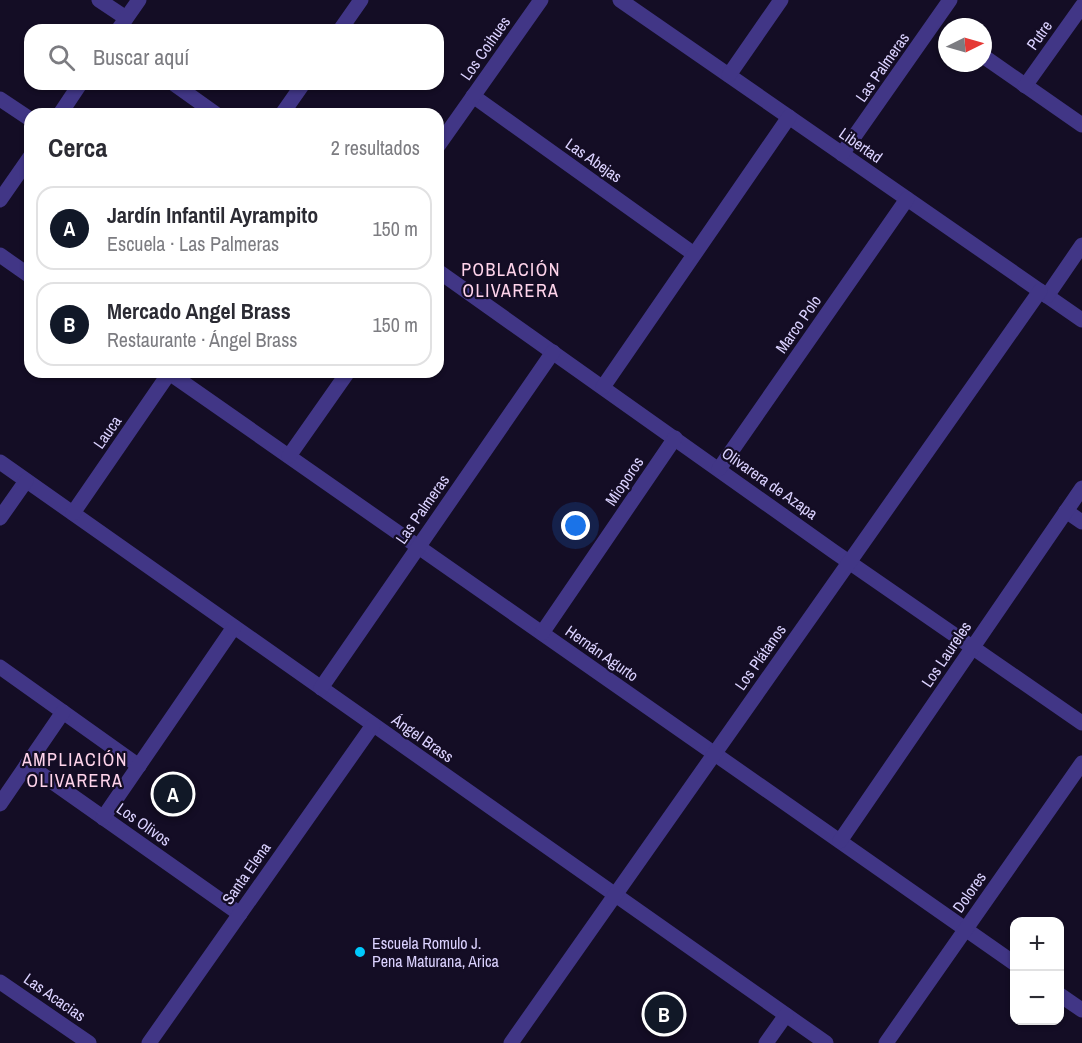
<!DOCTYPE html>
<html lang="es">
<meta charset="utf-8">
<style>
:root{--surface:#fff;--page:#f7f7f7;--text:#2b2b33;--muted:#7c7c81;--line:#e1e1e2;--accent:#111827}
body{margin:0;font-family:"Archivo Narrow",sans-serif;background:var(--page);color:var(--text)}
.controls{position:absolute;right:18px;bottom:18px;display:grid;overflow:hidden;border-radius:12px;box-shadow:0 2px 4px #0004}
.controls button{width:54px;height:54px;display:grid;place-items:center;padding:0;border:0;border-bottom:2px solid var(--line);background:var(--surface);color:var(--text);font:30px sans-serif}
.compass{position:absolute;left:938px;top:18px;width:54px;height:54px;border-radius:50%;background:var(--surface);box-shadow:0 2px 4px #0004;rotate:85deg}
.you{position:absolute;left:576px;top:526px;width:21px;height:21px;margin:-15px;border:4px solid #fff;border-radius:50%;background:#1a73e8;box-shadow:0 0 0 9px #1a73e833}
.badge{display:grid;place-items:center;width:39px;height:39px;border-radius:50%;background:var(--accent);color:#fff;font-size:20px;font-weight:700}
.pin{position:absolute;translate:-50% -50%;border:3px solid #fff;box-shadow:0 2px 6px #0006}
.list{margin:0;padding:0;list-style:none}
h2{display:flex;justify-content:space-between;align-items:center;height:78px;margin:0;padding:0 24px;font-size:26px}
h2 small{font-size:20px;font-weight:400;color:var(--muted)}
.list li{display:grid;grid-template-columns:39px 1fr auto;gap:18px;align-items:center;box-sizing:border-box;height:84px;margin:0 12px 12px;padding:0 12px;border:2px solid var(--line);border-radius:18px}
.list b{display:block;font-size:22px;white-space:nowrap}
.list p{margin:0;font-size:20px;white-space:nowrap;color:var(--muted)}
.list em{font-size:20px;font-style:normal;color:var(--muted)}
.icon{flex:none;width:33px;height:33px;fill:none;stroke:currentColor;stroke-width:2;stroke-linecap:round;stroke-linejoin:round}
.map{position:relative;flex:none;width:1082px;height:1043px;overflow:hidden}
.search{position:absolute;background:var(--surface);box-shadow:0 2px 4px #0004;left:24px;top:24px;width:420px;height:66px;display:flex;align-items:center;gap:15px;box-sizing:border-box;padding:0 21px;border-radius:18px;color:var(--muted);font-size:22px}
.panel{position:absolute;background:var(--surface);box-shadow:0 2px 4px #0004;left:24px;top:108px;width:420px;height:270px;border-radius:18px}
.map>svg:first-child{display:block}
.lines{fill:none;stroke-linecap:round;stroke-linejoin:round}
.minor{stroke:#413686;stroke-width:15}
.tertiary{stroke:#413686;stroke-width:15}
.poi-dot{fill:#00cafd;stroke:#140d25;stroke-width:2}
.labels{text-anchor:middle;stroke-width:4.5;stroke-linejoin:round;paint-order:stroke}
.street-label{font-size:16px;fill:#dbd2ff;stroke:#140d25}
.poi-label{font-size:16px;fill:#dbd2ff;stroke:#140d25;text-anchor:start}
.neighbourhood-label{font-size:18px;letter-spacing:1.5px;fill:#ffd4eb;stroke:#140d25}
</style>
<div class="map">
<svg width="1082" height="1043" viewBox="0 0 1082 1043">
<rect width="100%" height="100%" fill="#140d25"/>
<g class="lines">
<g class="minor">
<path d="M99,0L126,18"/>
<path d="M620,0L1082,320"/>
<path d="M118,30L139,0"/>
<path d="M340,30L361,0"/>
<path d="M983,56L1082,125"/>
<path d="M729,75L781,0"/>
<path d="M174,84L216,114"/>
<path d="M1025,86L1082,6"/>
<path d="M473,96L694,254"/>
<path d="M0,99L30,119"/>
<path d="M60,114L80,84"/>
<path d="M282,114L303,84"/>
<path d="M438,146L541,0"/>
<path d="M842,154L950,0"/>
<path d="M0,200L30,157"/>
<path d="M0,255L30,276"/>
<path d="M438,271L833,551L1082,723"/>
<path d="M1047,296L1082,245"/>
<path d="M168,372L1014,963"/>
<path d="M603,387L789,117"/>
<path d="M289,456L348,372"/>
<path d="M0,462L826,1043"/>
<path d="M719,469L907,199"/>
<path d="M1066,511L1082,522"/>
<path d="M73,513L170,372"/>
<path d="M0,518L26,481"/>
<path d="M542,633L675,438"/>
<path d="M0,667L139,766"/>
<path d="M321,688L553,352"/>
<path d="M27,764L240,914"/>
<path d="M0,804L63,712"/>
<path d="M103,818L234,627"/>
<path d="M840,841L1082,488"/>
<path d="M1060,995L1082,1010"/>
<path d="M149,1043L373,725"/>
<path d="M511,1043L1040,291"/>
<path d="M766,1043L786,1015"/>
<path d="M886,1043L1082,763"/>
</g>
<path class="tertiary" d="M0,982L89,1043"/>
</g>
<circle class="poi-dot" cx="360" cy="952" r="6"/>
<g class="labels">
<g class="street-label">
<text transform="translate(1039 35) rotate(-55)" y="6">Putre</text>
<text transform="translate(485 48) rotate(-55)" y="6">Los Coihues</text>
<text transform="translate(882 67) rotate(-55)" y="6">Las Palmeras</text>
<text transform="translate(861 145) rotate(35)" y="6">Libertad</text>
<text transform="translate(594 160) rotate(35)" y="6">Las Abejas</text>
<text transform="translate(798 324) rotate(-55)" y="6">Marco Polo</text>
<text transform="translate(107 432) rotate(-55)" y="6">Lauca</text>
<text transform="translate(624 481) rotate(-56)" y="6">Mioporos</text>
<text transform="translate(770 483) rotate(35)" y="6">Olivarera de Azapa</text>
<text transform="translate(422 509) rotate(-55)" y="6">Las Palmeras</text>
<text transform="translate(602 653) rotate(35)" y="6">Hernán Agurto</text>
<text transform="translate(946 654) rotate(-56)" y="6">Los Laureles</text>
<text transform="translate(760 657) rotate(-55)" y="6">Los Plátanos</text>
<text transform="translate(423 738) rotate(35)" y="6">Ángel Brass</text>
<text transform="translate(144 824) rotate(35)" y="6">Los Olivos</text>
<text transform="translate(246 873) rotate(-55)" y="6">Santa Elena</text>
<text transform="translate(969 892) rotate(-55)" y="6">Dolores</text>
<text transform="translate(55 997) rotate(35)" y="6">Las Acacias</text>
</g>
<g class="poi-label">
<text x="372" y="949">Escuela Romulo J.<tspan x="372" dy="18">Pena Maturana, Arica</tspan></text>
</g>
<g class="neighbourhood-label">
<text x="511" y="276">POBLACIÓN<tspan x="511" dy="21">OLIVARERA</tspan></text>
<text x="75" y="766">AMPLIACIÓN<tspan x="75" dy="21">OLIVARERA</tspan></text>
</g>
</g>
</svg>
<div class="controls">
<button>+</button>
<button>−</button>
</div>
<svg class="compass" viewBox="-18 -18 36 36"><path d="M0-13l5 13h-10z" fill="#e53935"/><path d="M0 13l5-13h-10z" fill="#7c7c81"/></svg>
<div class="you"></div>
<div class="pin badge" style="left:173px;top:794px">A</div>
<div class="pin badge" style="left:664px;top:1014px">B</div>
<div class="search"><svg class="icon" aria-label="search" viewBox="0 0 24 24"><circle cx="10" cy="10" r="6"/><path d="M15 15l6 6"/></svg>Buscar aquí</div>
<section class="panel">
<h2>Cerca<small>2 resultados</small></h2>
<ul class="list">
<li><span class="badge">A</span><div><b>Jardín Infantil Ayrampito</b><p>Escuela · Las Palmeras</p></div><em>150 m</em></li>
<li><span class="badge">B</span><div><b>Mercado Angel Brass</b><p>Restaurante · Ángel Brass</p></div><em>150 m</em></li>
</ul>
</section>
</div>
